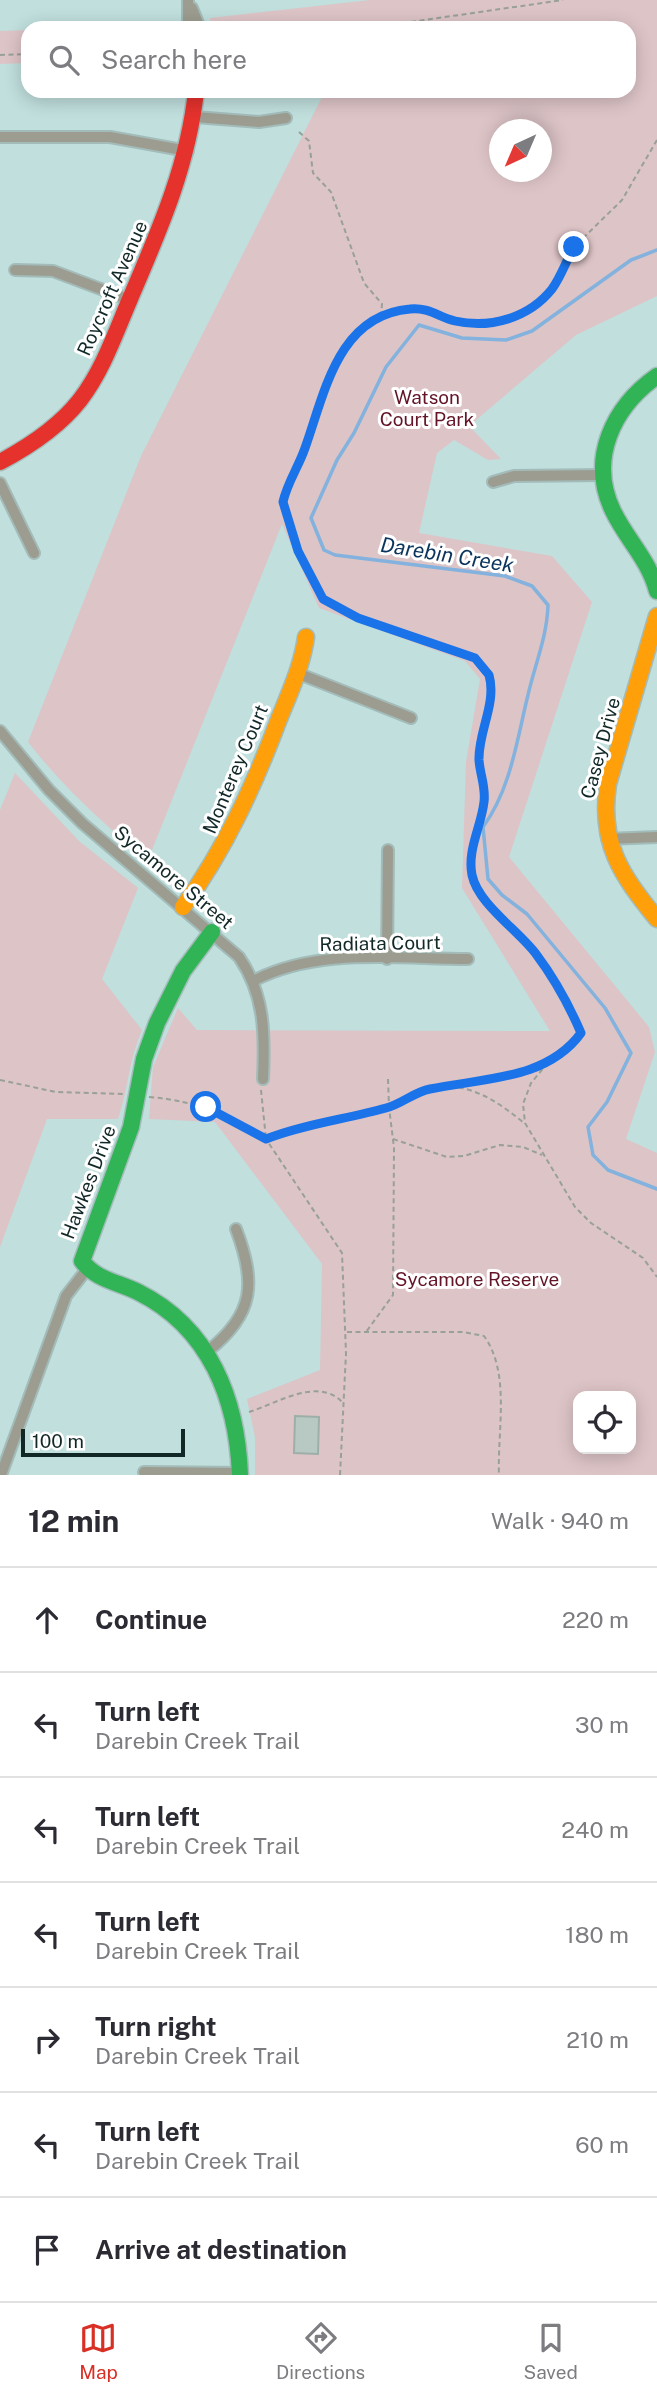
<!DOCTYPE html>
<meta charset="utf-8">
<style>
:root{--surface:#fff;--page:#f7f7f7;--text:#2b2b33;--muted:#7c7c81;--line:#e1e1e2;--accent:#d93025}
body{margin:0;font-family:"Public Sans",sans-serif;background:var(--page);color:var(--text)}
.controls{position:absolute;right:21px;bottom:21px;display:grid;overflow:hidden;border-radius:14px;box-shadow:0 4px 18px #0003}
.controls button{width:63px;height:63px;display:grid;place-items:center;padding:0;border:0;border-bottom:2px solid var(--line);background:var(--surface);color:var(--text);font:35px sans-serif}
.compass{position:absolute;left:489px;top:119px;width:63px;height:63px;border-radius:50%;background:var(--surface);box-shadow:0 4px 18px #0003;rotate:224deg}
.scale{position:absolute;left:21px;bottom:18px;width:164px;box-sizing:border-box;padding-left:7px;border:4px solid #112827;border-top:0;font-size:19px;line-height:24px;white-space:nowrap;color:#112827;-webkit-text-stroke:5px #fff;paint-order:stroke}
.stop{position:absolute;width:21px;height:21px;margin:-16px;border:5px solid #1a73e8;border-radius:50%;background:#fff}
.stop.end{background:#1a73e8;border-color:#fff;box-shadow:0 2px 7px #0008}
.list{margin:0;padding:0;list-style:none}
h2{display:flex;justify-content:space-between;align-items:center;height:91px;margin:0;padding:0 28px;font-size:30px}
h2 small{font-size:23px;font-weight:400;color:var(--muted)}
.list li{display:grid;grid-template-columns:46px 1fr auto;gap:21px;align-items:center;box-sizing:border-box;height:105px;padding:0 28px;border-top:2px solid var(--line)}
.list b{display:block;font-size:26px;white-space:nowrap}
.list p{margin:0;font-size:23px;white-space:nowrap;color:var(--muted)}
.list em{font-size:23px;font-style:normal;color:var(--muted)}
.icon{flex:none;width:38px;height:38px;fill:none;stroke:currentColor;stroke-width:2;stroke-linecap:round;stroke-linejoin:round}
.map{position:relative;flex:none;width:657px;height:1475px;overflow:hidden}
.search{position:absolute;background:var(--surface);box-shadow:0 4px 18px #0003;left:21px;right:21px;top:21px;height:77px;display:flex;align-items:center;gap:18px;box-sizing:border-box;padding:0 24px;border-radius:21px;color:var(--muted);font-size:26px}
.sheet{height:826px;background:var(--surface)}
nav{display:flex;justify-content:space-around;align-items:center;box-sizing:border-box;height:98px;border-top:2px solid var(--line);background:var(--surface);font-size:19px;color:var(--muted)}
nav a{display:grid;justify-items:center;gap:4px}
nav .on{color:var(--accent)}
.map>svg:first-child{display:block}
.green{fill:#ddc4c7;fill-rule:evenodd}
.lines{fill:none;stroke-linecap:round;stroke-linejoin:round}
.stream{stroke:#82b2dd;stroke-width:3.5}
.building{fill:#b7c9c2;stroke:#9dafa8;stroke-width:2}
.street-casing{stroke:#a3bcba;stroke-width:14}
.fast-casing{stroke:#a3bcba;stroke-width:19}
.slow-casing{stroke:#a3bcba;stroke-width:19}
.jam-casing{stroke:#a3bcba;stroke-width:19}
.path{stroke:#98a098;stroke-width:2;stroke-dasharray:5 3.5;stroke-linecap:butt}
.street{stroke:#9c9d90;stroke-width:10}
.fast{stroke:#30b455;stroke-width:16}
.slow{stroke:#ff9f0a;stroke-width:16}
.jam{stroke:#e5322d;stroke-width:16}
.route{stroke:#1a73e8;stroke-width:9}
.labels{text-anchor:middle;stroke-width:6;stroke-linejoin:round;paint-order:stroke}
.street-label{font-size:19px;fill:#112827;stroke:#fff}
.park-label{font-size:19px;fill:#631427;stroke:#fff}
.water-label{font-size:21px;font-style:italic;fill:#0b345c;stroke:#fff}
</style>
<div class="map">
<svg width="657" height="1475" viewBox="0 0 657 1475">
<rect width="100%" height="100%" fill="#c0dfdd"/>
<g class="green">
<path d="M370,0H657V296L576,335L469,426L501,459L488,460L454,440L437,453L419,533L552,556L592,602L509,857L649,1027L655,1052L626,1139L657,1153V1475H255V1437L247,1399L320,1370L322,1264L215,1122L149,1119L153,1067L178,1008L197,1030L550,1031L462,888L466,762L480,679L465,661L319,608L282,524L148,860C103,824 64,788 28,742L141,456L325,91H629V28H211L210,18ZM500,130H542V172H500ZM578,1396H631V1449H578Z"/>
<path d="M28,30V63L0,64V31Z"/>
<path d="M15,773L79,841L138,888L102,979L142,1030C129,1059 128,1090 118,1119H47L0,1247V810Z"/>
</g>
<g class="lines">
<path class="stream" d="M657,250L631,260L532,331L506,340L462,338L419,325L386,367L354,433L337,460L311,518L324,550L335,555L505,576L532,586L548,605C547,637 535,664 528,695C517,739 511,789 483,827L488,879L502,895L527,914L605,1008L631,1053L607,1102L588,1127L593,1155L608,1170L657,1189"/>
</g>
<path class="building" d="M295,1416L319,1417L318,1454L294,1453Z"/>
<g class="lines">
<g class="street-casing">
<g id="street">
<path d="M188,0V28"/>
<path d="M192,8L200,28"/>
<path d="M195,117L259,122L286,118"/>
<path d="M0,137H110L188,151"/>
<path d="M15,270L53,271L130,300"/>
<path d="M493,482L514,476L603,475"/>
<path d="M0,483L34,553"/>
<path d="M297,673L411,718"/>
<path d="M0,731L49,790L82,823L239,957C265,995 265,1034 263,1079"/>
<path d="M607,839L657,837"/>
<path d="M387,959L388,850"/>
<path d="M253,981C318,947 398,959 468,959"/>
<path d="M208,1351C255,1314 256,1282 236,1229"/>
<path d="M144,1472L240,1473"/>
<path d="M1,1475L66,1296L87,1269"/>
</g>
</g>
<g class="fast-casing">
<g id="fast">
<path d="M657,376C613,407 588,459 613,511C627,540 649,560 657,591"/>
<path d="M212,932L183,971L157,1023L144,1059L131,1127L82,1261C96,1280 118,1282 138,1292C210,1328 237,1399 240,1475"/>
</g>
</g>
<g class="slow-casing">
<g id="slow">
<path d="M657,616L608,784C599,843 621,875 657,919"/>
<path d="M183,907C225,849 254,786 279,719C290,692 302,666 306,637"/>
</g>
</g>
<g class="jam-casing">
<path id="jam" d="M0,462C30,446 59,427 80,400C103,370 115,334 130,299C159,231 188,166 196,91"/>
</g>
<g class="path">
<path d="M369,28L563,0"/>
<path d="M0,55L28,54"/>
<path d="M299,132L309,141L313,173L331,192L364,283L382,304L381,316"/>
<path d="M657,140L622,200L574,247L553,288L524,311L506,321L485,324L463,323L433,311L408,309L381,316L360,328L334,366L298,469L283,502L298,551L323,599L358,618L475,658L489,675C497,704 478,732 479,760C480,775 486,787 484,802C481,827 467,850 472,875C478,904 518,930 536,954C554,978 569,1005 581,1033L568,1050L546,1065L531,1083L523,1104L525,1123L575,1207L591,1223L643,1258L657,1277"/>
<path d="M388,1079L389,1107C402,1102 412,1094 424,1090C463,1078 495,1099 524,1123"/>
<path d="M0,1080L56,1092L123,1094"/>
<path d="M461,1085L544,1065"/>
<path d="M149,1097C199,1101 224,1115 266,1139L261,1090"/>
<path d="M393,1139L447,1157L464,1156L500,1145L523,1147L542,1155"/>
<path d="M347,1332H463L484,1336C511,1373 497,1432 499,1475"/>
<path d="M249,1412C278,1403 319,1376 343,1403"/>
<path d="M340,1475L346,1353L342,1253L266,1139L389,1107L394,1148L393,1295L366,1332"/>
</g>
<use href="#street" class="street"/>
<use href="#fast" class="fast"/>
<use href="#slow" class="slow"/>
<use href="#jam" class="jam"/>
</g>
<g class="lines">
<path class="route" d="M206,1107L266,1139C304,1124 347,1119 386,1108C402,1104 414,1092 430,1089C483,1078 547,1080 581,1033C569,1005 554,978 536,954C518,930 478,904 472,875C467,850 481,827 484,802C486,787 480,775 479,760C478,732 497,703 489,675L475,658L358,618L323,599L298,551L283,502C287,483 299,466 305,448C325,392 338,315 410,309C428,307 439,317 455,321C490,329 529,318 552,289C561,277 566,261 574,247"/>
</g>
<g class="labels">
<g class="street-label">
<text transform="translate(112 288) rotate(-66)" y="7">Roycroft Avenue</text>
<text transform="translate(600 748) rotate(-75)" y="7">Casey Drive</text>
<text transform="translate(235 769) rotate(-67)" y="7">Monterey Court</text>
<text transform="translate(174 877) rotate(40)" y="7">Sycamore Street</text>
<text transform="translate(380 943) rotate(-1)" y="7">Radiata Court</text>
<text transform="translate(88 1182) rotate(-69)" y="7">Hawkes Drive</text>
</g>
<g class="park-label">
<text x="427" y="404">Watson<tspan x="427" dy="22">Court Park</tspan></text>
<text x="477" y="1286">Sycamore Reserve</text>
</g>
<g class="water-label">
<text transform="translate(447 555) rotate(9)" y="7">Darebin Creek</text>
</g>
</g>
</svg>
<div class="controls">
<button><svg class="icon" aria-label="locate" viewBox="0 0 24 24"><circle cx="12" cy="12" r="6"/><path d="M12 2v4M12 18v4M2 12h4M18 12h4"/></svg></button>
</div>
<svg class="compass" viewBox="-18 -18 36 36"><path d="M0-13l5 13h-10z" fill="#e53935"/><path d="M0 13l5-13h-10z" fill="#7c7c81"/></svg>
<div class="scale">100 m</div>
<div class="stop" style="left:206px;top:1107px"></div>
<div class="stop end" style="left:574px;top:247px"></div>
<div class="search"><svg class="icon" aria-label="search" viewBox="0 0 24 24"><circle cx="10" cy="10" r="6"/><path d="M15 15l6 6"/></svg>Search here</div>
</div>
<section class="sheet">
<h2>12 min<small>Walk · 940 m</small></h2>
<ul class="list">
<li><svg class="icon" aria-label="ahead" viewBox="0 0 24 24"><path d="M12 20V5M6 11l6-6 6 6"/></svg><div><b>Continue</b></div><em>220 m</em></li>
<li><svg class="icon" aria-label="left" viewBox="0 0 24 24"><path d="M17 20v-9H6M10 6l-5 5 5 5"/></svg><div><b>Turn left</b><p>Darebin Creek Trail</p></div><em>30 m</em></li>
<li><svg class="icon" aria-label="left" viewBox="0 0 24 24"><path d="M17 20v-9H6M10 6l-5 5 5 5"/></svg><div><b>Turn left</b><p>Darebin Creek Trail</p></div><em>240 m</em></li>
<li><svg class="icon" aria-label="left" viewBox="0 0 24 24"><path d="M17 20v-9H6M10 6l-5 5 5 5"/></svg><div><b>Turn left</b><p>Darebin Creek Trail</p></div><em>180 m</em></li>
<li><svg class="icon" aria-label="right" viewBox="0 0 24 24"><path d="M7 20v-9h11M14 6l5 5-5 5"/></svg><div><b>Turn right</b><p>Darebin Creek Trail</p></div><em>210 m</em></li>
<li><svg class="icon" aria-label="left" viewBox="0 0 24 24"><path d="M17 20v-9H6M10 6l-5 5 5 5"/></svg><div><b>Turn left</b><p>Darebin Creek Trail</p></div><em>60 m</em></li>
<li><svg class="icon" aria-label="arrive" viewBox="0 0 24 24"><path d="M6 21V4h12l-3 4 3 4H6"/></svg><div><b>Arrive at destination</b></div></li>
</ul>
</section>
<nav>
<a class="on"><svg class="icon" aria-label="map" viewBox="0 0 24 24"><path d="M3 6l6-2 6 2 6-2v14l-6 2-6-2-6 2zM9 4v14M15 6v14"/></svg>Map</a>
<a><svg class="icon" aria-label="directions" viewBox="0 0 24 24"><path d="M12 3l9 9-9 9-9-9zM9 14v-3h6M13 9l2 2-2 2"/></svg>Directions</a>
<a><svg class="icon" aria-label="saved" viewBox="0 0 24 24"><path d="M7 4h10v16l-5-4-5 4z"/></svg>Saved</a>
</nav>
